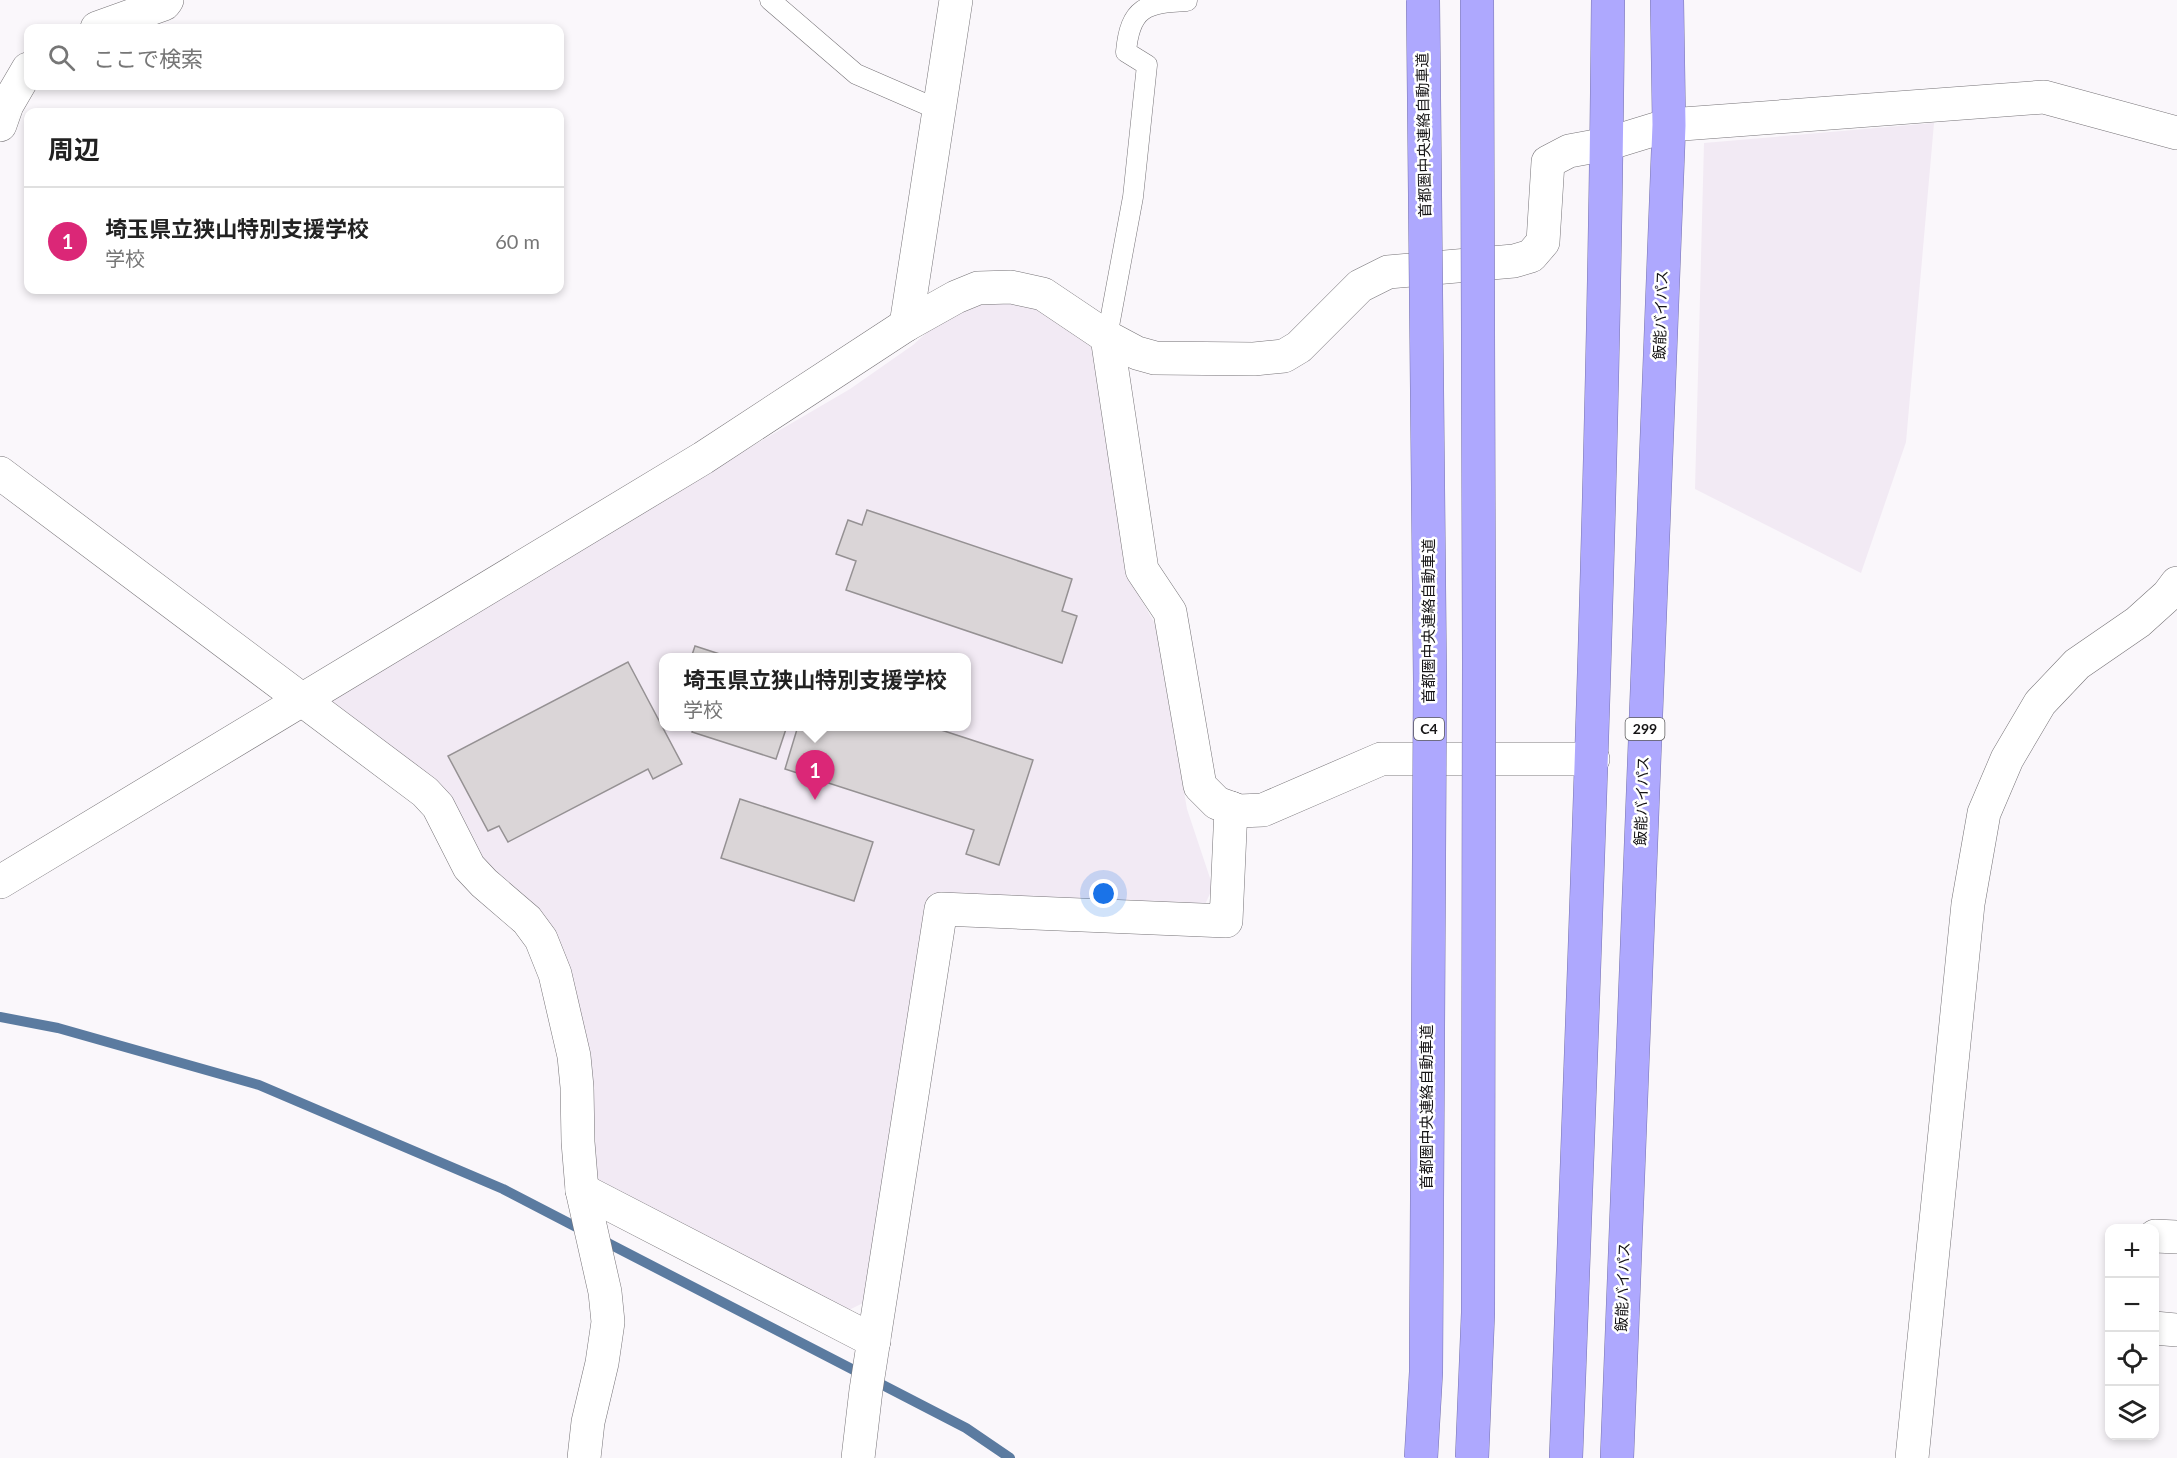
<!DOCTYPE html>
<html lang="ja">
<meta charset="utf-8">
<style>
:root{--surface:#fff;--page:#f6f6f6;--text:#222;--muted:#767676;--line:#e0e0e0;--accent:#db2777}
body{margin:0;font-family:Lato,"Noto Sans JP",sans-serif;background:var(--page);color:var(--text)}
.controls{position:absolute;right:18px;bottom:18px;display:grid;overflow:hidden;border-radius:12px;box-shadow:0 3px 9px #0003}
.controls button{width:54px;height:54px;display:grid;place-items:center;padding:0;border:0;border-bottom:2px solid var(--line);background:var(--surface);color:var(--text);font:30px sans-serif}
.you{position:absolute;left:1104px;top:894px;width:21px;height:21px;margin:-15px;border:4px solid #fff;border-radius:50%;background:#1a73e8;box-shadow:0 0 0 9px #1a73e833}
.badge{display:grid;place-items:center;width:39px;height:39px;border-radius:50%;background:var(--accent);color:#fff;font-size:20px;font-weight:700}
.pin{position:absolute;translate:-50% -50px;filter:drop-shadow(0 2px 3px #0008)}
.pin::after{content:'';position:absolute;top:32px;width:21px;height:18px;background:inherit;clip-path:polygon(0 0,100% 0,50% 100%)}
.popup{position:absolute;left:659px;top:653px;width:312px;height:78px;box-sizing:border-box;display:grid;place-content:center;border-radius:12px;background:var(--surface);filter:drop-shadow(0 2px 4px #0005);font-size:20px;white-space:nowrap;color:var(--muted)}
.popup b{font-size:22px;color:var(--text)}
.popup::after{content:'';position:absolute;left:50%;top:100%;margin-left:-12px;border:12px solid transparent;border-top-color:var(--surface)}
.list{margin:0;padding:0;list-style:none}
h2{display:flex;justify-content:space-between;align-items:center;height:78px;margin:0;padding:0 24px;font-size:26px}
h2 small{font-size:20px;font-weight:400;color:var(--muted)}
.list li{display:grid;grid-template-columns:39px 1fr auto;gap:18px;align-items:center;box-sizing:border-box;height:108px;padding:0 24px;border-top:2px solid var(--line)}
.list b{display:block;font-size:22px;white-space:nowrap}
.list p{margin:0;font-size:20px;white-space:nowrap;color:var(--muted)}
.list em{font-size:20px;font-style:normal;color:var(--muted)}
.icon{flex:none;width:33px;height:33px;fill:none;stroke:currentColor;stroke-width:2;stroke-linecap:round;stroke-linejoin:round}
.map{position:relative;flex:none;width:2177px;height:1458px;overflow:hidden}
.search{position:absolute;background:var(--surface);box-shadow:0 3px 9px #0003;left:24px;top:24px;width:540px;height:66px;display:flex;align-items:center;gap:15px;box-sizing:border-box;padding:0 21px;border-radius:12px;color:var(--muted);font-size:22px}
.panel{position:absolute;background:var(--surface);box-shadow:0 3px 9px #0003;left:24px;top:108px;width:540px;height:186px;border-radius:12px}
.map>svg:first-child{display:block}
.built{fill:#f2eaf4;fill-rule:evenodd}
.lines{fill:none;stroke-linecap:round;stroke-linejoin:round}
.stream{stroke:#5b7ba0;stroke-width:10}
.building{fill:#dad5d7;stroke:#959193;stroke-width:1.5}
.lane-casing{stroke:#767377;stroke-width:21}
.street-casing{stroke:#767377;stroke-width:34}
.highway-casing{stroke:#7874ac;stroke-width:34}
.lane{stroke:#fff;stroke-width:20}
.street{stroke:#fff;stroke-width:33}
.highway{stroke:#aea8fe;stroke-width:33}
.highway-bridge-casing{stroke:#7874ac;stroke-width:34;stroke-linecap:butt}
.highway-bridge{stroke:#aea8fe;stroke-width:33}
.labels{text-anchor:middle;stroke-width:5;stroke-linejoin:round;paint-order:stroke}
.shield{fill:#fff;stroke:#5b5a5b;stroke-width:1.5}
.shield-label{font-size:14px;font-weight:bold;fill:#151415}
.street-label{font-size:15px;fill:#151415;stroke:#fff}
</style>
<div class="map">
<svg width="2177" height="1458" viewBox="0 0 2177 1458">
<rect width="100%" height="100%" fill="#faf7fb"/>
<g class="built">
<path d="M1934,123L1906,442L1861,573L1695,489L1704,143Z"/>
<path d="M975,299L1031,302L1090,337L1132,583L1155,624L1187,809L1213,887L1202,911L929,895L865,1302L843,1313L592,1177L551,940L327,704L326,695L850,389L913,345L945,316ZM664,658H966V726H664Z"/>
</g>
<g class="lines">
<g class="stream">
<path d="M0,1017L58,1028L259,1085L503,1189L584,1231"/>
<path d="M600,1239L966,1428L1010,1458"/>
</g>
</g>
<g class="building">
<path d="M867,510L1072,579L1062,611L1077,616L1062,663L846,590L856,561L836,554L848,520L862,525Z"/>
<path d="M695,646L732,658H691Z"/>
<path d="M628,662L682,764L653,779L648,769L508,842L499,826L488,831L448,756Z"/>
<path d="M694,726H787L776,759L692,732Z"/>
<path d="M798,726H929L1033,760L999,865L966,854L974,830L785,769Z"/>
<path d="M740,799L873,842L854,901L721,858Z"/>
</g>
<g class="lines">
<g class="lane-casing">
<g id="lane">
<path d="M770,0L856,74L939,110"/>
<path d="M1107,337L1133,197L1147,65L1126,52C1130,7 1146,3 1187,1"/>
</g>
</g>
<g class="street-casing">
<g id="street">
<path d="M97,28L164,4L167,0"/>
<path d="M0,125L7,105L28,69"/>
<path d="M906,325L956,0"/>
<path d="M1107,337L1142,570L1170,612L1200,786L1217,803L1239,811L1263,810L1381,759H1593"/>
<path d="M0,473L425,792L438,806L469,867L484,883L527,920L541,939L555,974L574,1056L577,1087L578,1142L582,1190L605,1292L608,1322L602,1363L588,1422L584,1458"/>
<path d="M0,882L703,458L906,325L956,297L978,288L1011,287L1043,294L1107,337L1137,353L1155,358L1254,359L1284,356L1299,347L1360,286L1388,272L1514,261L1531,256L1543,242L1548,162L1569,151L1607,144L1669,125L2044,97L2177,133"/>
<path d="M582,1190L874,1341"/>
<path d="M2155,1236L2177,1237"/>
<path d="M2154,1328L2177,1330"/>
<path d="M858,1458L866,1390L941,909L1226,921L1231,808"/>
<path d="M1912,1458L1968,904L1984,813L2007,759L2040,703L2077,664L2138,622L2168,595L2177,583"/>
</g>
</g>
<g class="highway-casing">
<g id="highway">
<path d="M1566,1458C1584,972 1604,486 1608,0"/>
<path d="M1617,1458L1669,125L1667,0"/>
</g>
</g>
<use href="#lane" class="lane"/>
<use href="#street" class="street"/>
<use href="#highway" class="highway"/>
<g class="highway-bridge-casing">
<g id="highway-bridge">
<path d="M1421,1458L1426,1372L1430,682L1423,0"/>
<path d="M1472,1458L1478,1313L1479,662L1477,0"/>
</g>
</g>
<use href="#highway-bridge" class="highway-bridge"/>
</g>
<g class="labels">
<g class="shield">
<rect x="1414" y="718" width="30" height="22" rx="4.5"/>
<rect x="1625.5" y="718" width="39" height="22" rx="4.5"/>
</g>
<g class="shield-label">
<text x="1429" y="734">C4</text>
<text x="1645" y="734">299</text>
</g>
<g class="street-label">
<text transform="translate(1424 135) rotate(-91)" y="5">首都圏中央連絡自動車道</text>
<text transform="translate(1661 315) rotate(-88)" y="5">飯能バイパス</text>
<text transform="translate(1429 621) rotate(-90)" y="5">首都圏中央連絡自動車道</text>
<text transform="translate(1642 801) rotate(-88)" y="5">飯能バイパス</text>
<text transform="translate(1427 1107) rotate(-90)" y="5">首都圏中央連絡自動車道</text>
<text transform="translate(1623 1287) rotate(-88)" y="5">飯能バイパス</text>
</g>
</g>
</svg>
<div class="controls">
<button>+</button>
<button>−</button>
<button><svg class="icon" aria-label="locate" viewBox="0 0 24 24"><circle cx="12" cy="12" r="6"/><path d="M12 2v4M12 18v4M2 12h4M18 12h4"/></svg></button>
<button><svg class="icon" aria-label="layers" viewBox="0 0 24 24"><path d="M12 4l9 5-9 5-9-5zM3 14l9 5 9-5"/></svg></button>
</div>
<div class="you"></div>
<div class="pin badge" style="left:815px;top:800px">1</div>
<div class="popup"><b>埼玉県立狭山特別支援学校</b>学校</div>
<div class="search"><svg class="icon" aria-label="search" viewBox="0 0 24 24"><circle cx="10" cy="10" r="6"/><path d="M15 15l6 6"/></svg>ここで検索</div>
<section class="panel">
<h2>周辺<small></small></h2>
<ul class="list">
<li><span class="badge">1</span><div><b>埼玉県立狭山特別支援学校</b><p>学校</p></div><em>60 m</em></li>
</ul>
</section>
</div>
